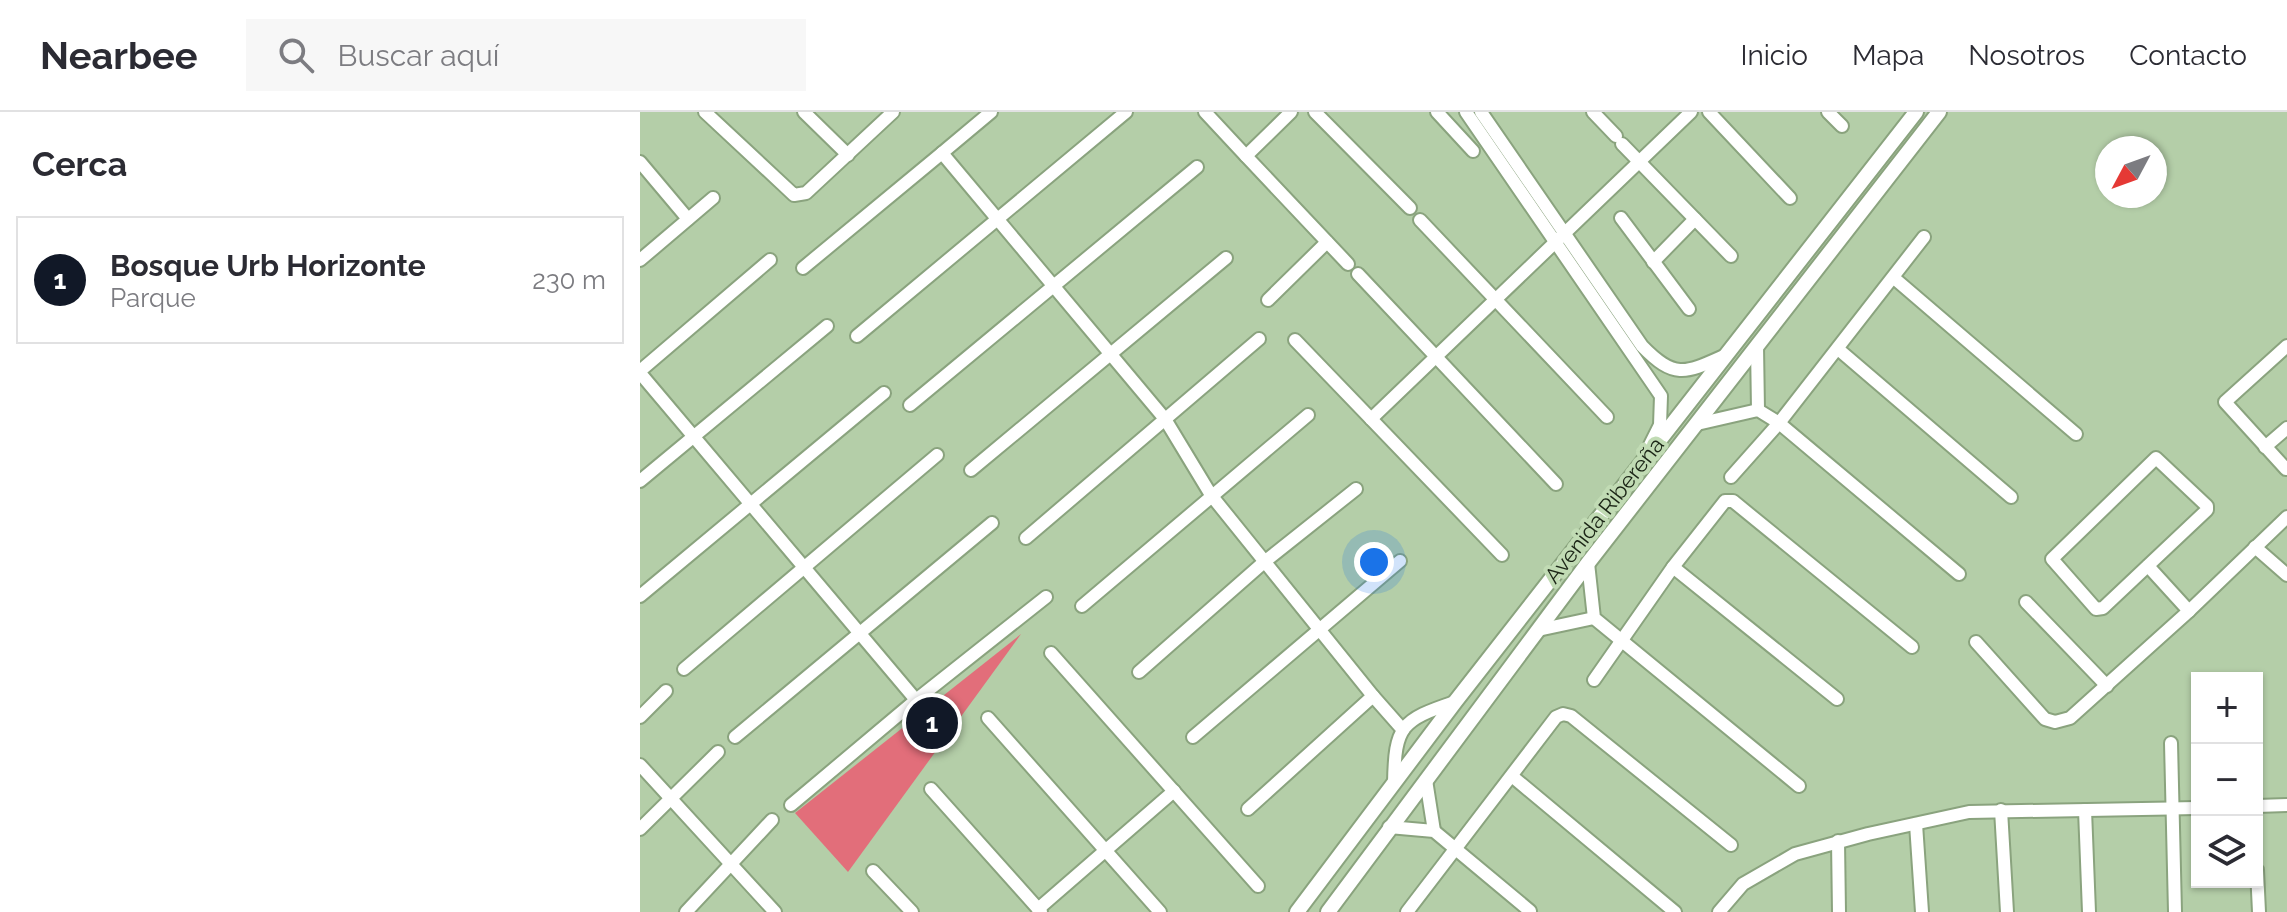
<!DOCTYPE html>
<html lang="es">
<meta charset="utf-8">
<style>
:root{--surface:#fff;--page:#f7f7f7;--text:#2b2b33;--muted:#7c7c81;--line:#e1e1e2;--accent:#111827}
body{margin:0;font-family:Raleway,sans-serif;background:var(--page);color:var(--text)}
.controls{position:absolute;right:24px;bottom:24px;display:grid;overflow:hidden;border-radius:0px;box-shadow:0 2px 6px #0004}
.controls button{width:72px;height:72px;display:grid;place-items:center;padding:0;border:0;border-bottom:2px solid var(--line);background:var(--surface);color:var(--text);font:40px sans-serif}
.compass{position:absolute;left:1455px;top:24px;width:72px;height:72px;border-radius:50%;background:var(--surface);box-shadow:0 2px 6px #0004;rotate:229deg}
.you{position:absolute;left:734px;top:450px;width:28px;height:28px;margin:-20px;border:6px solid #fff;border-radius:50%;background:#1a73e8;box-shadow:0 0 0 12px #1a73e833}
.badge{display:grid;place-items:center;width:52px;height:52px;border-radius:50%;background:var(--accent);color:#fff;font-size:26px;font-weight:700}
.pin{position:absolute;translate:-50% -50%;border:4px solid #fff;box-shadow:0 2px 8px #0006}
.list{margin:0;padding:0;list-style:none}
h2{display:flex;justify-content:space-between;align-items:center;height:104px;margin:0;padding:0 32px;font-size:34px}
h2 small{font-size:26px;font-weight:400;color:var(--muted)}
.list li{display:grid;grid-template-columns:52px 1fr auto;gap:24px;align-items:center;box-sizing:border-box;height:128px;margin:0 16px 16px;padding:0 16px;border:2px solid var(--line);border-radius:0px}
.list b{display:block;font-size:30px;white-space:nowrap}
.list p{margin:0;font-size:26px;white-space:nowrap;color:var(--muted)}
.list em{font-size:26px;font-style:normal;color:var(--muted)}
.icon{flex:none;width:44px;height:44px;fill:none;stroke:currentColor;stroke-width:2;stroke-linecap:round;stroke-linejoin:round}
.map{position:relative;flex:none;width:1647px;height:800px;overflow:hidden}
header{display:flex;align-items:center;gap:48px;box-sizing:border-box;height:112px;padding:0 40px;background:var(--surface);border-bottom:2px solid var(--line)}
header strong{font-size:38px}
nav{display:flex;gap:44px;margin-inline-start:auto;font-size:28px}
.search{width:560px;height:72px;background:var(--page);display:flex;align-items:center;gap:20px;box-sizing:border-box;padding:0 28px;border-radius:0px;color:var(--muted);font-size:30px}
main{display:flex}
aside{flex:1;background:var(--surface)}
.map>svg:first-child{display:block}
.green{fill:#e26e7a}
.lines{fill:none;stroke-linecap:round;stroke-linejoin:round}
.minor-casing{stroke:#8aa37e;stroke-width:16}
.tertiary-casing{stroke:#8aa37e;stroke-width:18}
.minor{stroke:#fff;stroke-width:12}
.tertiary{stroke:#fff;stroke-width:14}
.labels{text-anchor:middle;stroke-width:8;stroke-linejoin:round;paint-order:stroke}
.street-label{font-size:22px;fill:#1b2516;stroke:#c1dbb4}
</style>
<header>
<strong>Nearbee</strong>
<div class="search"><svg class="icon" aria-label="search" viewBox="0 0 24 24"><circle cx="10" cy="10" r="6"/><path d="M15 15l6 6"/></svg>Buscar aquí</div>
<nav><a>Inicio</a><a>Mapa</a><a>Nosotros</a><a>Contacto</a></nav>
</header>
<main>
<aside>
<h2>Cerca<small></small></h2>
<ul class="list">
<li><span class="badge">1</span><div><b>Bosque Urb Horizonte</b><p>Parque</p></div><em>230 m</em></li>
</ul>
</aside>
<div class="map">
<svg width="1647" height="800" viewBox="0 0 1647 800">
<rect width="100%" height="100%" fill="#b4cea8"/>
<path class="green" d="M381,522L208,760L155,701Z"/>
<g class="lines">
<g class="minor-casing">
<g id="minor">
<path d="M65,0L154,83L166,81L253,0"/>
<path d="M164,0L208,43"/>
<path d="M351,0L302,41L525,307L571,383L733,584"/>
<path d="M565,0L606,44L651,0"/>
<path d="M675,0L770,96"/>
<path d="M797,0L833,39"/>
<path d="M826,0L1021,284L1020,313L1008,337"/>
<path d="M841,0L1002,234C1035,268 1046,261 1086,243"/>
<path d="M953,0L976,24"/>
<path d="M1069,0L1150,86"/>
<path d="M1188,0L1202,14"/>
<path d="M982,32L1091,144"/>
<path d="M606,44L708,152"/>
<path d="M0,50L48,107"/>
<path d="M981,106L1049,197"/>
<path d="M780,108L967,305"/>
<path d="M0,148L73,86"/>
<path d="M1013,150L1055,107"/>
<path d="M163,156L302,41"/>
<path d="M718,162L916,372"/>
<path d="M1254,166L1436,322"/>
<path d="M628,188L687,130"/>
<path d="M217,224L486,0"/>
<path d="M655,228L862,443"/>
<path d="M1117,234L1118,298"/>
<path d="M1198,237L1371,385"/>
<path d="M0,259L130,148"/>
<path d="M0,261L276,588"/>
<path d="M270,293L557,55"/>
<path d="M731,307L1051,0"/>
<path d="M1057,312L1118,298L1139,311L1319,462"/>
<path d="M1625,335L1647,316"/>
<path d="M1516,346L1567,394V398L1463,496L1456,497L1412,447Z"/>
<path d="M1646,357L1585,290L1647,234"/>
<path d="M331,358L586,146"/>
<path d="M1091,365L1139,311L1284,125"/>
<path d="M0,369L187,214"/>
<path d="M386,426L619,227"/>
<path d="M1615,435L1647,463"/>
<path d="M948,451L954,506L1159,674"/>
<path d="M1508,454L1549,499"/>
<path d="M1033,455L1197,587"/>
<path d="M0,484L244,281"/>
<path d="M1386,490L1467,574"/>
<path d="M442,494L668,303"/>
<path d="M898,518L954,506"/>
<path d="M1336,530L1405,607L1415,610L1430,606L1549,499L1647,405"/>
<path d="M411,541L618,774"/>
<path d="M44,557L297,343"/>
<path d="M499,560L623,451L716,377"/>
<path d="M954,568L1033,455L1085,389H1093L1272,535"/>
<path d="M0,605L26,579"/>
<path d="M348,606L520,800"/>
<path d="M95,625L352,411"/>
<path d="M553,625L760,449"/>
<path d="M1531,631L1535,800"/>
<path d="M0,653L135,800"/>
<path d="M873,665L1035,800"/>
<path d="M786,668L794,719"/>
<path d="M754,671C755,614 761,608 815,590"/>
<path d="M291,677L401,800"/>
<path d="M151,693L276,588L406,485"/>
<path d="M1617,694L1647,693"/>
<path d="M608,697L733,584L763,618"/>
<path d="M1361,698L1367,800"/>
<path d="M1445,698L1449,800"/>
<path d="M1276,712L1282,800"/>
<path d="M749,715L794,719L890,799"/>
<path d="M0,717L78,640"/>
<path d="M1198,729L1199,800"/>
<path d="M1617,758L1619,800"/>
<path d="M233,759L272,800"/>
<path d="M398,797L534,679"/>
<path d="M46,800L132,708"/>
<path d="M767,800L916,605L923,602L931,604L1091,733"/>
<path d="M1079,800L1103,772L1155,742L1228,722L1329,700L1557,696"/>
</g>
</g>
<g class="tertiary-casing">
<g id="tertiary">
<path d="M657,800L815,590L1276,0"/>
<path d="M688,800L948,451L1299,0"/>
</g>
</g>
<use href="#minor" class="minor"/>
<use href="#tertiary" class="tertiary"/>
</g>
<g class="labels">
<g class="street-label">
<text transform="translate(964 398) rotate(-52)" y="8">Avenida Ribereña</text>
</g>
</g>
</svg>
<div class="controls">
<button>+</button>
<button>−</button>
<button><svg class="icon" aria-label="layers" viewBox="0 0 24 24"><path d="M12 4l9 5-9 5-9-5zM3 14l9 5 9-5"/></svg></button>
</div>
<svg class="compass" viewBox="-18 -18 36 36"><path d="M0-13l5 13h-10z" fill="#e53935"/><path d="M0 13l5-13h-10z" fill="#7c7c81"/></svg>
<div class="you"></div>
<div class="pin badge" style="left:292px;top:611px">1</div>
</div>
</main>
